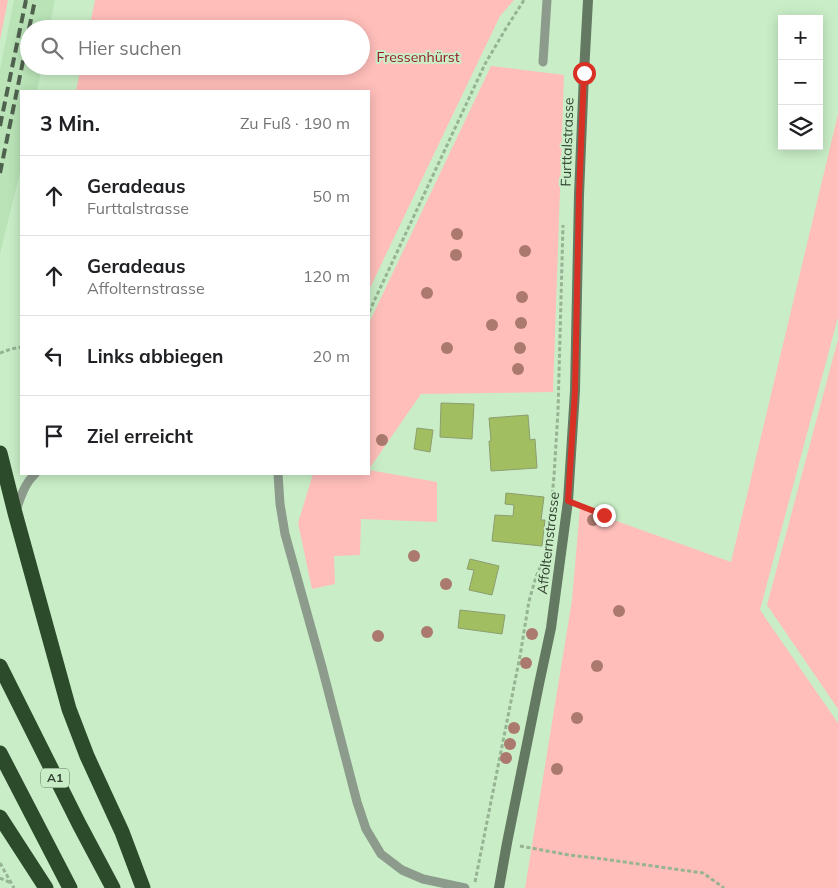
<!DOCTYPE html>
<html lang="de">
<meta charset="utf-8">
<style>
:root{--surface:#fff;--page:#f2f2f2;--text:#202124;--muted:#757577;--line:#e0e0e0}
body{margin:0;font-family:Mulish,sans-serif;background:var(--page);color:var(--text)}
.controls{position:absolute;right:15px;top:15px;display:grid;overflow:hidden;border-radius:0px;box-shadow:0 2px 12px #0003}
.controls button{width:45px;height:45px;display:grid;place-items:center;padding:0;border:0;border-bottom:1px solid var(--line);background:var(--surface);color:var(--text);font:25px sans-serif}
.stop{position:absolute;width:15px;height:15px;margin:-11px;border:4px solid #d93025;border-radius:50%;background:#fff}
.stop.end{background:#d93025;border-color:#fff;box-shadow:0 1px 5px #0008}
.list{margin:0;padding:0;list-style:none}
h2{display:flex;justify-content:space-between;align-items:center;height:65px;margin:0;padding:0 20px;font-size:21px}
h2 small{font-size:16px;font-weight:400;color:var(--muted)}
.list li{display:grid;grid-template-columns:32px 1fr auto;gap:15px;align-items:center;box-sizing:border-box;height:80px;padding:0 20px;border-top:1px solid var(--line)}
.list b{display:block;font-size:19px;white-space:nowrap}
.list p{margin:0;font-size:16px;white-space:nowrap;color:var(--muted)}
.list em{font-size:16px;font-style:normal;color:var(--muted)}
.icon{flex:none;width:28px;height:28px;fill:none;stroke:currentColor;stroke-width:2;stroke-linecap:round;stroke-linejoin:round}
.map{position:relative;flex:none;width:838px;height:888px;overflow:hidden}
.search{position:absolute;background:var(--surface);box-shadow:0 2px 12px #0003;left:20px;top:20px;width:350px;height:55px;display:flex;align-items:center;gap:12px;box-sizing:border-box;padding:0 18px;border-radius:28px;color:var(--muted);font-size:19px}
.panel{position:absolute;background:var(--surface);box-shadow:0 2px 12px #0003;left:20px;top:90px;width:350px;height:385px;border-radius:0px}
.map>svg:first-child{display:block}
.built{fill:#bae4b8}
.green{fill:#ffbeba}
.building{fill:#a1be60;stroke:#8e9d70}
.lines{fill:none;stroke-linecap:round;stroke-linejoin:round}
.path{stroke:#96b394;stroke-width:3;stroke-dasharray:4 2.5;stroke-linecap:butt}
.lane{stroke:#8c9b8b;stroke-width:9}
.secondary{stroke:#637961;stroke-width:10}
.highway{stroke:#2c4b2b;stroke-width:15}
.rail{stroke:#4f624e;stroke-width:4;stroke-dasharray:10 5;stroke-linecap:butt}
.tree{fill:#ab796d}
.route{stroke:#d93025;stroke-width:6}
.labels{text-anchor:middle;stroke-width:4;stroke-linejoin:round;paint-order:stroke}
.shield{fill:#c9eec7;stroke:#5f745d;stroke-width:1}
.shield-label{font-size:12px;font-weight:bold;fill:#314030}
.park-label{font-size:14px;fill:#921923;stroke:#c9eec7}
.street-label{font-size:14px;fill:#314030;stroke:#c9eec7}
</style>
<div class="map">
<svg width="838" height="888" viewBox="0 0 838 888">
<rect width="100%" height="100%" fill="#c9eec7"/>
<path class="built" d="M14,0H55L49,29H29V66H42L37,91H21V168L0,254V69Z"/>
<g class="green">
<path d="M0,0H8L0,40Z"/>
<path d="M95,0H514L500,16L369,290V91H76L81,66H361V29H89Z"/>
<path d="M491,66L564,75L553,392L421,394L369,469V323Z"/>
<path d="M838,114V317L760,610L838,723V888H525L572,600L580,508L731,562Z"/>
<path d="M838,339V709L767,605Z"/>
<path d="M369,470L437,482V522L361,519L360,555L334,556L335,584L312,589L298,523L313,474H369Z"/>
</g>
<g class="building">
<path d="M441,403L474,404L472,439L440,437Z"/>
<path d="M528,415L530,440L535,439L537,468L491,471L489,441H491L489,418Z"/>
<path d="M417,428L433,430L430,452L414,449Z"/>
<path d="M506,493L544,497L541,520H545L542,546L492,541L495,515L513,516L514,505L505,504Z"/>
<path d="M470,559L499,566L492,595L469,590L474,570L467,569Z"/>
<path d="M460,610L505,615L502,634L458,628Z"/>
</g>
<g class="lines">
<g class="path">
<path d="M369,312L485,64L505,30L524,0"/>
<path d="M0,353L11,349L21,347"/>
<path d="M580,505L604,515"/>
<path d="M520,846L569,855L603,859L703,873L724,888"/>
<path d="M0,863L14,888"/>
<path d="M0,878L11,883"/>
<path d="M475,882L520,656L529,601L536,577L546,553L548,540L554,476L558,411L563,225"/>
</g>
<g class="lane">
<path d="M543,62L547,0"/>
<path d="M278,474L280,504L285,534L322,667L357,802L366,829L381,854L402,870L423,879L465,888"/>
<path d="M16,511C20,498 25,483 35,474"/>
</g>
<path class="secondary" d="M499,888L507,843L539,684L551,628L568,501L575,391L579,195L584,73L588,0"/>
<g class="highway">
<path d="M0,453L15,513L69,709L87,756L122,832L143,888"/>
<path d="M0,666L79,824L113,888"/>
<path d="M0,753L70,888"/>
<path d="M0,817L46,888"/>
</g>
<g class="rail">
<path d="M29,29L35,0"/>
<path d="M0,126L26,0"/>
<path d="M0,173L29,32"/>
</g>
</g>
<g class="tree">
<circle cx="457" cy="234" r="6"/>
<circle cx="525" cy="251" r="6"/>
<circle cx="456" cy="255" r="6"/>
<circle cx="427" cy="293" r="6"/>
<circle cx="522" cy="297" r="6"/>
<circle cx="521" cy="323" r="6"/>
<circle cx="492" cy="325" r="6"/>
<circle cx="447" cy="348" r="6"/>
<circle cx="520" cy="348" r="6"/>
<circle cx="518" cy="369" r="6"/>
<circle cx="382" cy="440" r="6"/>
<circle cx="593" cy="520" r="6"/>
<circle cx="414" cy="556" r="6"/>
<circle cx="446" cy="584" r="6"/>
<circle cx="619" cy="611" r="6"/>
<circle cx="427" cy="632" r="6"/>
<circle cx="532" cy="634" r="6"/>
<circle cx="378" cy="636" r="6"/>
<circle cx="526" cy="663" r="6"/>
<circle cx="597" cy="666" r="6"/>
<circle cx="577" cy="718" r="6"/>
<circle cx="514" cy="728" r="6"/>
<circle cx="510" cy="744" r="6"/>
<circle cx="506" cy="758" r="6"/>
<circle cx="557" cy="769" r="6"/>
</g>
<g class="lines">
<path class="route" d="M584,73L579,195L575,391L568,501L604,515"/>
</g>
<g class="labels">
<rect class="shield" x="41" y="768.5" width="28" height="19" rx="4"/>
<g class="shield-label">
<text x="55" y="782">A1</text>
</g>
<g class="park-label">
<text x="418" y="62">Fressenhürst</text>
</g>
<g class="street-label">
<text transform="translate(567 142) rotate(-88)" y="5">Furttalstrasse</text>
<text transform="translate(548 543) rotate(-83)" y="5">Affolternstrasse</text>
</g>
</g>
</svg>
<div class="controls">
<button>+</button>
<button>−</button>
<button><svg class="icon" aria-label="layers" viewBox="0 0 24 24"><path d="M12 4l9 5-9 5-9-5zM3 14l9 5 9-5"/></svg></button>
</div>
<div class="stop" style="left:584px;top:73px"></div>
<div class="stop end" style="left:604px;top:515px"></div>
<div class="search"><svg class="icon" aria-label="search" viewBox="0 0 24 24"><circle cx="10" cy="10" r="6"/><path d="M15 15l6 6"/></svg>Hier suchen</div>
<section class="panel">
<h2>3 Min.<small>Zu Fuß · 190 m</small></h2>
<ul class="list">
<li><svg class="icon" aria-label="ahead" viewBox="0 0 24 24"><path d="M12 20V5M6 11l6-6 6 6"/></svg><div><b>Geradeaus</b><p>Furttalstrasse</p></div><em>50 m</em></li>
<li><svg class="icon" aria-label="ahead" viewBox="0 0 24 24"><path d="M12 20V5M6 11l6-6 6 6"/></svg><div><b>Geradeaus</b><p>Affolternstrasse</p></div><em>120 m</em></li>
<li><svg class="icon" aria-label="left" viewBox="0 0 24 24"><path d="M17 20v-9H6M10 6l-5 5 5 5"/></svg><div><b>Links abbiegen</b></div><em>20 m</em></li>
<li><svg class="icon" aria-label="arrive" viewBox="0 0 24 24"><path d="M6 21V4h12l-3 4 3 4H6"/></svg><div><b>Ziel erreicht</b></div></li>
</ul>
</section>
</div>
